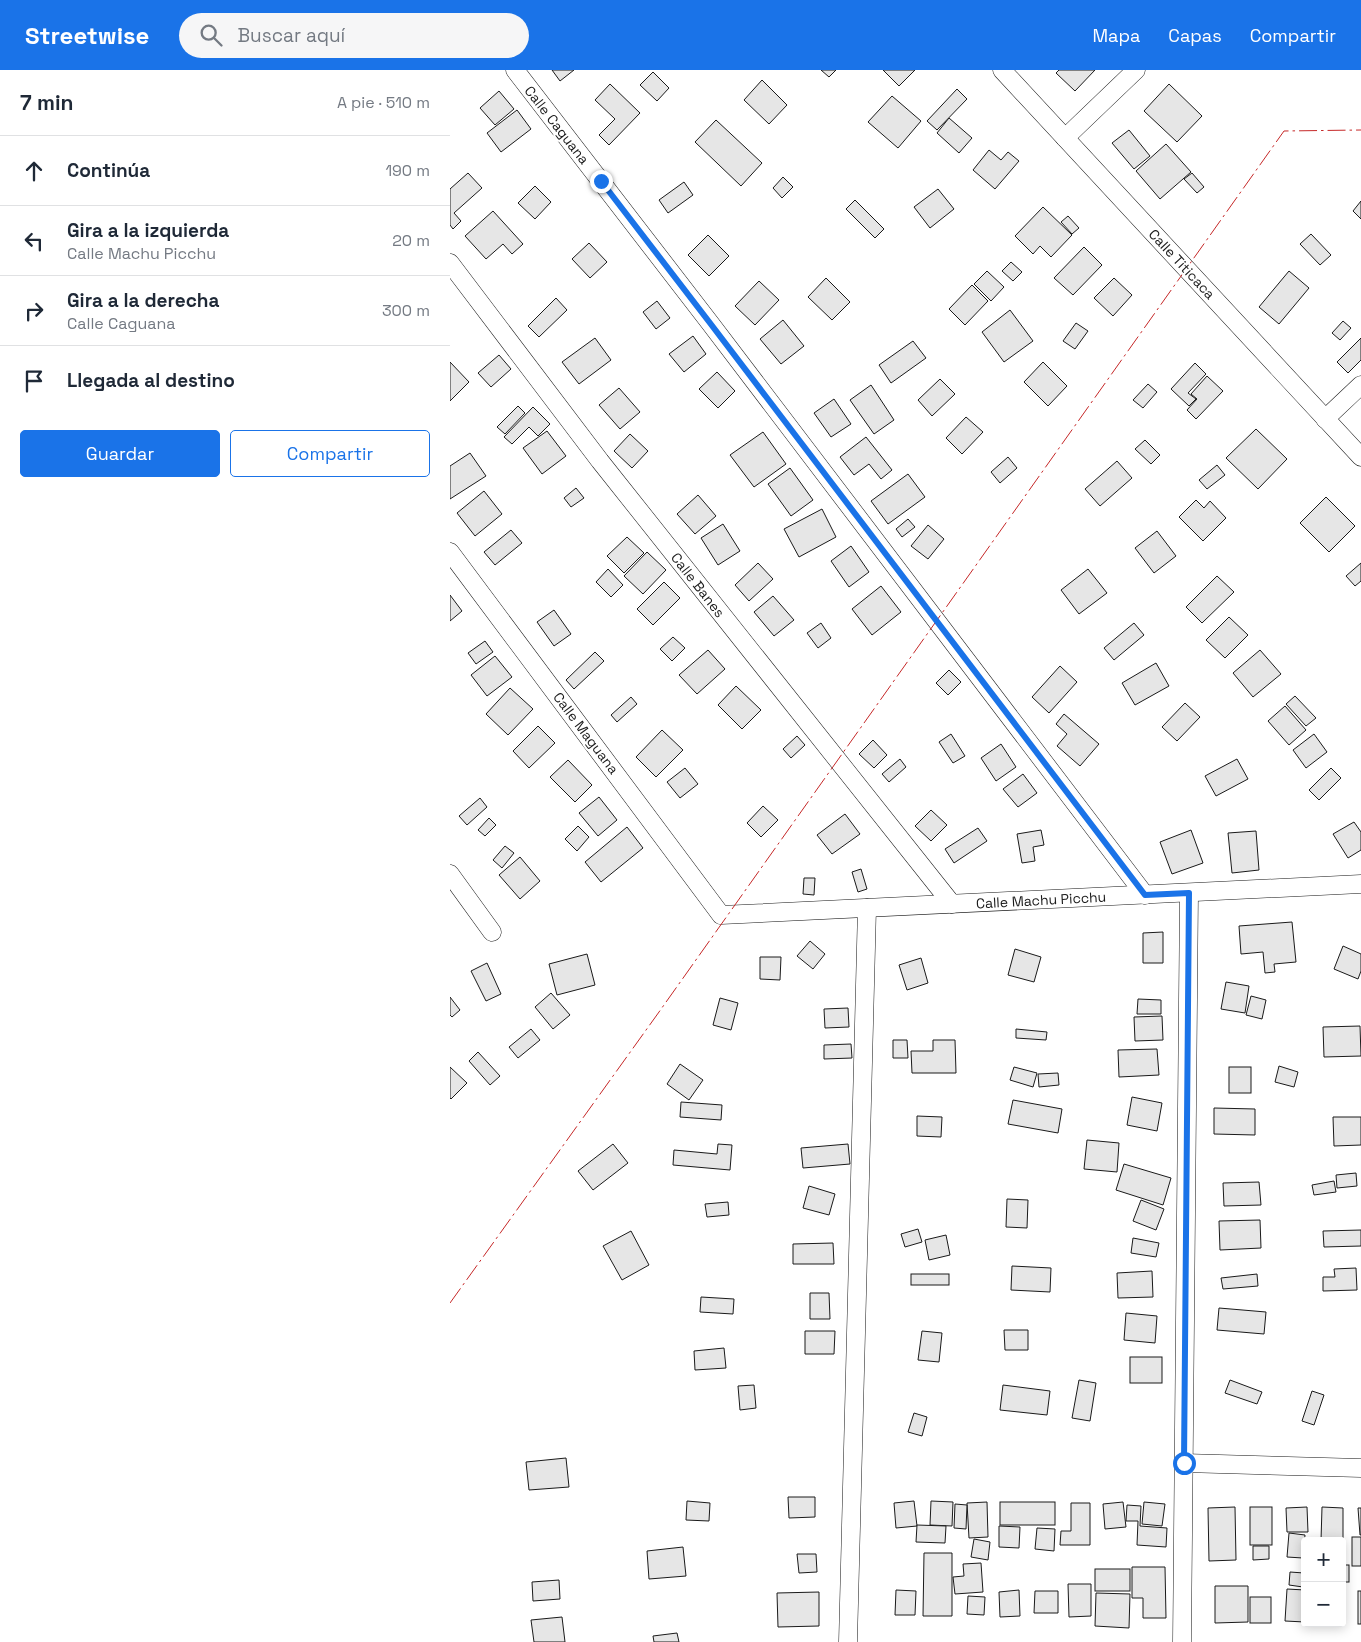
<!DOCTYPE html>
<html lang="es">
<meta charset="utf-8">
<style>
:root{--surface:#fff;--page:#f6f6f7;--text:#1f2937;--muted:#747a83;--line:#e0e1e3;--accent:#1a73e8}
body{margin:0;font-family:"Space Grotesk",sans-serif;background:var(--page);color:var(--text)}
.controls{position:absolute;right:15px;bottom:15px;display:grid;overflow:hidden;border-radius:5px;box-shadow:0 2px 12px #0003}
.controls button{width:45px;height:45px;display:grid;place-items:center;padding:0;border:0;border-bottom:1px solid var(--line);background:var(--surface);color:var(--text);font:25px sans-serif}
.stop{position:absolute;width:15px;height:15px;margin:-11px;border:4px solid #1a73e8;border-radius:50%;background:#fff}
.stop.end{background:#1a73e8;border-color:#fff;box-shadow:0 1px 5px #0008}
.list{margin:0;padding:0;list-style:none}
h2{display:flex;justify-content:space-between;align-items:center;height:65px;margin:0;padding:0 20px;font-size:21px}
h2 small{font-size:16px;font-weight:400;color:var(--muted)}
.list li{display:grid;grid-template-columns:32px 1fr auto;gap:15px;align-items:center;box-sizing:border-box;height:70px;padding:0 20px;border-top:1px solid var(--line)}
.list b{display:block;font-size:19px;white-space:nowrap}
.list p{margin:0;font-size:16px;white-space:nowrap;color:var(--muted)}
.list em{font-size:16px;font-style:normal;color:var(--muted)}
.actions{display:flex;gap:10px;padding:15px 20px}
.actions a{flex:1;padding:11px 0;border:1px solid var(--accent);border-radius:5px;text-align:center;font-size:18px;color:var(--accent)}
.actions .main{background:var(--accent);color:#fff}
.icon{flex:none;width:28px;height:28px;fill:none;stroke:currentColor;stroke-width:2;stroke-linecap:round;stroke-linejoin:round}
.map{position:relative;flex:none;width:911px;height:1572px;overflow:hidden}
header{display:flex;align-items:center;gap:30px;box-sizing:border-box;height:70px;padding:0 25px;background:var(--accent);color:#fff}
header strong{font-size:24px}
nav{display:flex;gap:28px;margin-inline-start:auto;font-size:18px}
.search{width:350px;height:45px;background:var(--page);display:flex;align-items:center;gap:12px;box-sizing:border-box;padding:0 18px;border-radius:28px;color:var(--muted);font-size:19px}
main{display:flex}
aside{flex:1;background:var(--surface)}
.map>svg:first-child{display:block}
.building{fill:#e6e6e6;stroke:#1a1a1a}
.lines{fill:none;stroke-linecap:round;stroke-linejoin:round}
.minor-casing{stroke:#1a1a1a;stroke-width:19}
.minor{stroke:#fff;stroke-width:18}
.power{stroke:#c62828;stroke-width:1;stroke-dasharray:18 4 2.5 4;stroke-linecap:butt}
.route{stroke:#1a73e8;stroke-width:6}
.labels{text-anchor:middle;stroke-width:4;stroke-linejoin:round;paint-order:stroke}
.street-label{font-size:14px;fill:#1a1a1a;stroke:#fff}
</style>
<header>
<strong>Streetwise</strong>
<div class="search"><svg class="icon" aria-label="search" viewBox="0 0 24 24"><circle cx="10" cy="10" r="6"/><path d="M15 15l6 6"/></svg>Buscar aquí</div>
<nav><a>Mapa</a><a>Capas</a><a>Compartir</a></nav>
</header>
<main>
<aside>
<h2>7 min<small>A pie · 510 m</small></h2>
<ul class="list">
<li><svg class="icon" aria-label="ahead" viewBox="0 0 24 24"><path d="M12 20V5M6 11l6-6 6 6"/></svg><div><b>Continúa</b></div><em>190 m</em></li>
<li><svg class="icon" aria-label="left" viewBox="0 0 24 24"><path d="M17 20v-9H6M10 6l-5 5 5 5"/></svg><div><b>Gira a la izquierda</b><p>Calle Machu Picchu</p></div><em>20 m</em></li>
<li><svg class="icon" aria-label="right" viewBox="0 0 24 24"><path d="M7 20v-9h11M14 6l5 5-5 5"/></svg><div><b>Gira a la derecha</b><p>Calle Caguana</p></div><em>300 m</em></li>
<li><svg class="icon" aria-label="arrive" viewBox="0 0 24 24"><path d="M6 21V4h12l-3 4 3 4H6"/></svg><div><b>Llegada al destino</b></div></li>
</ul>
<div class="actions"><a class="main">Guardar</a><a>Compartir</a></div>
</aside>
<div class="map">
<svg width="911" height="1572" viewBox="0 0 911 1572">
<rect width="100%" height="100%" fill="#fff"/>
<g class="building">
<path d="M102,0H124L110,11Z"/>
<path d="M371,0H386L379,7Z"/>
<path d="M433,0H465L449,16Z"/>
<path d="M609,0H645L625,21L606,3Z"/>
<path d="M203,2L219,18L207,31L190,15Z"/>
<path d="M312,10L337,35L319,54L294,30Z"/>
<path d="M160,14L190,43L159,75L149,65L165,49L145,30Z"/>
<path d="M719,14L752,46L727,72L694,41Z"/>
<path d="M507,19L517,29L487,60L477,51Z"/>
<path d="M49,21L64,39L45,55L30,38Z"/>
<path d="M442,26L471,51L448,78L418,52Z"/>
<path d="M67,40L81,59L51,82L37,63Z"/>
<path d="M499,48L522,68L509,83L487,63Z"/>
<path d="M266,50L312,93L291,116L245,72Z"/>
<path d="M679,60L700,86L684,99L662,73Z"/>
<path d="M716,74L741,102L710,129L686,101Z"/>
<path d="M539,80L551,90L558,82L569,91L545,119L523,100Z"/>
<path d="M18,103L32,118L4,143L11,151L3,159L0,155V119Z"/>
<path d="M742,103L754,117L747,123L734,109Z"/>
<path d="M333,107L343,117L332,128L323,118Z"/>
<path d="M234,112L243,125L218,143L209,130Z"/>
<path d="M85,116L101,132L85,149L68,133Z"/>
<path d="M488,119L504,139L480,158L464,137Z"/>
<path d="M405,130L434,159L425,168L396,139Z"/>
<path d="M911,131V149L903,141Z"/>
<path d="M593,137L622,165L601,187L590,176L583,184L565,166Z"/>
<path d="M43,141L73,174L62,184L53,174L36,189L15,166Z"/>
<path d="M618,146L629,158L622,164L611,152Z"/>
<path d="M861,164L881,185L870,195L850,174Z"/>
<path d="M258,165L279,186L259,206L238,185Z"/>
<path d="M139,173L157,192L140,208L122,189Z"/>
<path d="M634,177L652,195L623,225L604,208Z"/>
<path d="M561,192L572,202L563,211L552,201Z"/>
<path d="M537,201L554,217L541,231L524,214Z"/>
<path d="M839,201L859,218L829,254L809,237Z"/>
<path d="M376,208L400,232L382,250L358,227Z"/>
<path d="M664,208L682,225L663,246L644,228Z"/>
<path d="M309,211L329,230L305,255L285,236Z"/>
<path d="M522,215L538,231L515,255L499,239Z"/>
<path d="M106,228L117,240L89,267L78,256Z"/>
<path d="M207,231L220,248L206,259L193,242Z"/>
<path d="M560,240L583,271L554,292L532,262Z"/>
<path d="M333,250L354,276L331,294L310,269Z"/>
<path d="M893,251L901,258L890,270L882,263Z"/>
<path d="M626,253L638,261L625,279L613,271Z"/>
<path d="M243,266L256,284L234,302L219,284Z"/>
<path d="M145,268L161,290L129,314L112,292Z"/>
<path d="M911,268V290L898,303L887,292Z"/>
<path d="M463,271L476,288L441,313L429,295Z"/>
<path d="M49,285L61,299L41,317L28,303Z"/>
<path d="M0,292L19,312L0,331Z"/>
<path d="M593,292L617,316L598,336L574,312Z"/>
<path d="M745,293L756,304L738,323L746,329L739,336L721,319Z"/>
<path d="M267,302L285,321L268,338L249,319Z"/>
<path d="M757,306L773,321L746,349L737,340L747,329L741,324Z"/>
<path d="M490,309L505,324L482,346L468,330Z"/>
<path d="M698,314L707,322L693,338L683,330Z"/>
<path d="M421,315L444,350L424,364L400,330Z"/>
<path d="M169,318L190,342L170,359L149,335Z"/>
<path d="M384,329L401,354L381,367L364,343Z"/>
<path d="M68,336L75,343L55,364L47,357Z"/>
<path d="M83,337L100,354L88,366L79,357L62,374L54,367Z"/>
<path d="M516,347L533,362L512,384L496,368Z"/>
<path d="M806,359L837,389L808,419L776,388Z"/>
<path d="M97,361L116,386L92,404L73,378Z"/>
<path d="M313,362L336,394L304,417L280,385Z"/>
<path d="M180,364L198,381L182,398L164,381Z"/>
<path d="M416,367L442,400L431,409L419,394L404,405L390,387Z"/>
<path d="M695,370L710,385L701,394L685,379Z"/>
<path d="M20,383L36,406L0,429V396Z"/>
<path d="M558,387L567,398L550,413L541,402Z"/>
<path d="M667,391L682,408L650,436L635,419Z"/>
<path d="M767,395L775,405L757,419L749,410Z"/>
<path d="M340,398L363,430L341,446L318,414Z"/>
<path d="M458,404L475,427L438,454L421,431Z"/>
<path d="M126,418L134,428L121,437L114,428Z"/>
<path d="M34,421L52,444L25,466L7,443Z"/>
<path d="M248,425L266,446L245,464L227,444Z"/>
<path d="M876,427L905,456L879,482L850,453Z"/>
<path d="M746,430L754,438L760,431L776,448L753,471L729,447Z"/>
<path d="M372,439L386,467L349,487L334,459Z"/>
<path d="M458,449L465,457L452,467L446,459Z"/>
<path d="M273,454L290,481L268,495L251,468Z"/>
<path d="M478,455L494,469L478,489L461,476Z"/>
<path d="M61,460L72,473L45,495L34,482Z"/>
<path d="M707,461L726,486L704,503L685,478Z"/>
<path d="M177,467L194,483L174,503L157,486Z"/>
<path d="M401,476L419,502L399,517L381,491Z"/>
<path d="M197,482L216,500L193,524L174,506Z"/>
<path d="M308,493L323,509L299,531L285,515Z"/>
<path d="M911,493V511L905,516L896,506Z"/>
<path d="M158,499L173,515L161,527L146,512Z"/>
<path d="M638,499L657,523L629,544L611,520Z"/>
<path d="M767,506L784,522L752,553L736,537Z"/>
<path d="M214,512L230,528L203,555L187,539Z"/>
<path d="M431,516L451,542L422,565L402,539Z"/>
<path d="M0,525L12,541L0,551Z"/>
<path d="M323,526L344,550L324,566L304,542Z"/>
<path d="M104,540L121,564L104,576L87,552Z"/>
<path d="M779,547L798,565L775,588L756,570Z"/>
<path d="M371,553L381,568L368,578L357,563Z"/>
<path d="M684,553L694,565L664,590L654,578Z"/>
<path d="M223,567L235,578L222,591L210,579Z"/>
<path d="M35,571L43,582L26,594L18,583Z"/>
<path d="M258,580L275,599L247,624L229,605Z"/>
<path d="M810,580L831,604L803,627L783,603Z"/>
<path d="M145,582L154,591L124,619L116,610Z"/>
<path d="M45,586L62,607L37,626L21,605Z"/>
<path d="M706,593L719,616L685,635L672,613Z"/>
<path d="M610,596L627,612L599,643L582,627Z"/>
<path d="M499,600L511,612L498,625L486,613Z"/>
<path d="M286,616L311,640L292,659L268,635Z"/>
<path d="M60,618L83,639L58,665L36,644Z"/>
<path d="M845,626L866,648L856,656L836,634Z"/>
<path d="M181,627L187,634L167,652L161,645Z"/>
<path d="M735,633L750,647L727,671L712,657Z"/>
<path d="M835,636L856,660L839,675L818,651Z"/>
<path d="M614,644L649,674L630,696L607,676L617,664L606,654Z"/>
<path d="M88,656L105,673L79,698L63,681Z"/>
<path d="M212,660L233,680L206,707L186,687Z"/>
<path d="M501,664L515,686L503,693L489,672Z"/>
<path d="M864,664L877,682L856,698L843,680Z"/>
<path d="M347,666L355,675L341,688L333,679Z"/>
<path d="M423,670L437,685L424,698L409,684Z"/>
<path d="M551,674L566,697L546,711L531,688Z"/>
<path d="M450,689L456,697L439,712L432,704Z"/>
<path d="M787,689L798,709L766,726L755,706Z"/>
<path d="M118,690L142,715L125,732L100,707Z"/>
<path d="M235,698L248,714L230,728L217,712Z"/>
<path d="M881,698L891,708L869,730L859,720Z"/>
<path d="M573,704L587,723L568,737L553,719Z"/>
<path d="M149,727L167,750L148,766L129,743Z"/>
<path d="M30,728L37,737L17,755L9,746Z"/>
<path d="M313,736L328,750L311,767L297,753Z"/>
<path d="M481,740L497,755L481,771L465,756Z"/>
<path d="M395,744L410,764L382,784L367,765Z"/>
<path d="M39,748L46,755L35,766L28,760Z"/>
<path d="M904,752L911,762V780L898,788L883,764Z"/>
<path d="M128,756L139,767L127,781L115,769Z"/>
<path d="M177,757L193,778L151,812L135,792Z"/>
<path d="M528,758L537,771L504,793L495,779Z"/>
<path d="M591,760L594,775L583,777L585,791L572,793L567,764Z"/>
<path d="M741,760L753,793L722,804L710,772Z"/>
<path d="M806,761L809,800L782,803L778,763Z"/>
<path d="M55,776L64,783L52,798L43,790Z"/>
<path d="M70,787L90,811L70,829L49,805Z"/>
<path d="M411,799L417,819L408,822L402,802Z"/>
<path d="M354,808H365L364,825L353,824Z"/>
<path d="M842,852L846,892L824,894L825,902L815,903L813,882L791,884L789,856Z"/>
<path d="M713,862V893H693V863Z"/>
<path d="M360,871L375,884L363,899L347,886Z"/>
<path d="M893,876L911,884V901L908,909L884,899Z"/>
<path d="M565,879L591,887L584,912L558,905Z"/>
<path d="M137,884L145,915L107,925L99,894Z"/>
<path d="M310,887H331L330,910L310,909Z"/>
<path d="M471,888L478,913L457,920L449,895Z"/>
<path d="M37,893L51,924L36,931L21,901Z"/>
<path d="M776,912L799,916L795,943L771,939Z"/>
<path d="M101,923L120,945L103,959L85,937Z"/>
<path d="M801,926L816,930L812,949L796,945Z"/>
<path d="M0,927L10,940L2,947L0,945Z"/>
<path d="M270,928L288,933L281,960L263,955Z"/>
<path d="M688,929L711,930V944H687Z"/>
<path d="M398,938L399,957L375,958L374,939Z"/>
<path d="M712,946L713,970L685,971L684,947Z"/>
<path d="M910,956L911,986L874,987L873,957Z"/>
<path d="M81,959L90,970L68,988L59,977Z"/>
<path d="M566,959L597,962L596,970L566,968Z"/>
<path d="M443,970H457L458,988H443Z"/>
<path d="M483,970H505L506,1003H462L461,981H483Z"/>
<path d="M401,974L402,988L374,989V975Z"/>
<path d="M707,979L709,1005L669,1007L668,980Z"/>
<path d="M28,982L50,1006L40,1015L19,991Z"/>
<path d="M230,994L253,1010L239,1030L217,1014Z"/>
<path d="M829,996L848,1002L844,1017L825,1012Z"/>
<path d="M0,997L17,1013L1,1029L0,1028Z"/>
<path d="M564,997L587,1003L583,1017L560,1010Z"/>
<rect x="779" y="997" width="22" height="26"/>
<path d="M608,1003L609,1015L589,1017L588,1004Z"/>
<path d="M682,1027L712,1033L707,1061L677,1055Z"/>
<path d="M563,1030L612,1039L608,1063L558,1054Z"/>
<path d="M231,1032L272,1035L271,1050L230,1047Z"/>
<path d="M764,1038L805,1039V1065L764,1064Z"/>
<path d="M467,1046L492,1047L491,1067L467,1066Z"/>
<path d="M883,1047H911V1075L884,1076Z"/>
<path d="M637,1070L669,1073L667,1102L634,1099Z"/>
<path d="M163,1074L178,1093L143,1120L128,1101Z"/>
<path d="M268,1074L282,1075L280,1100L223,1095L224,1080L267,1084Z"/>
<path d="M398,1074L400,1094L353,1098L351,1078Z"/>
<path d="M674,1094L721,1108L713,1135L666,1120Z"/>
<path d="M906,1103L907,1116L887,1118L886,1105Z"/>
<path d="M884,1111L886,1122L864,1125L862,1115Z"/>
<path d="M809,1112L811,1135L774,1136L773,1113Z"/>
<path d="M359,1116L385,1124L379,1145L353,1138Z"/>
<path d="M557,1129L578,1130L577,1158L556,1157Z"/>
<path d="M691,1130L714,1139L706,1160L683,1151Z"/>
<path d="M278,1132L279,1145L257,1147L255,1134Z"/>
<path d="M810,1150L811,1178L770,1180L769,1151Z"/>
<path d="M468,1159L472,1172L455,1177L451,1164Z"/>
<path d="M911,1160V1176L874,1177L873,1161Z"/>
<path d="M181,1161L199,1195L172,1210L153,1176Z"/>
<path d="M496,1165L500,1185L479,1190L475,1170Z"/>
<path d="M683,1168L709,1173L706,1187L681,1183Z"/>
<path d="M383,1173L384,1194H343V1174Z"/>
<path d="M562,1196L601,1198L600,1222L561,1220Z"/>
<path d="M906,1198L907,1220L873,1221V1207H885L884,1199Z"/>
<path d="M702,1201L703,1227L668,1228L667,1203Z"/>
<rect x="461" y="1204" width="38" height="11"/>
<path d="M807,1204L808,1216L773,1219L771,1208Z"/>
<path d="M360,1223H379L380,1249H360Z"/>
<path d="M251,1227L284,1229L283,1244L250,1242Z"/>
<path d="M769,1238L816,1242L814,1264L767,1260Z"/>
<path d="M676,1243L707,1246L705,1273L674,1270Z"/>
<path d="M554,1260H578V1280H555Z"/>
<path d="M355,1261H385L384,1284H355Z"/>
<path d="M472,1261L492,1263L489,1292L468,1290Z"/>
<path d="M274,1278L276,1298L245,1300L244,1281Z"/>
<rect x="680" y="1287" width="32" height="26"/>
<path d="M629,1310L646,1313L640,1351L622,1348Z"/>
<path d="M780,1310L812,1322L807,1334L775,1323Z"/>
<path d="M304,1315L306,1338L290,1340L288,1316Z"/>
<path d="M553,1315L600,1321L597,1345L550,1340Z"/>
<path d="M862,1321L874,1325L864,1355L852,1351Z"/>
<path d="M464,1343L477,1347L472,1366L458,1362Z"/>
<path d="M116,1388L119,1417L79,1420L76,1392Z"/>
<path d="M338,1427H365V1447L339,1448Z"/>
<path d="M237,1431L260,1433L259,1451L236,1450Z"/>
<path d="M464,1431L467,1456L446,1458L444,1433Z"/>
<path d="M481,1431L503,1432L502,1456L480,1455Z"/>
<path d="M537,1432L538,1467L519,1468L517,1433Z"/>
<rect x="550" y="1432" width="55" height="23"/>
<path d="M673,1432L676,1457L655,1459L653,1434Z"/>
<path d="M694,1432L715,1434L712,1456L692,1454Z"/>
<path d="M621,1433H640V1475H610L611,1461H621Z"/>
<path d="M505,1434L517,1435L516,1459L504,1458Z"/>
<path d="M677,1435L691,1436L690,1456L717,1458L716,1477L687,1475L688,1451H676Z"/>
<path d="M785,1437L786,1490L759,1491L758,1438Z"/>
<rect x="800" y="1437" width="22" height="38"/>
<path d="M857,1437L858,1462H837L836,1438Z"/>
<path d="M872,1437L893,1438V1477L892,1471H871Z"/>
<path d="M908,1438H911V1465H910Z"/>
<path d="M467,1455L496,1456L495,1473L466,1472Z"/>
<path d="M549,1456L570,1457L569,1478L549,1477Z"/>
<path d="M587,1458L605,1459L604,1481L585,1479Z"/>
<path d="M839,1463L855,1465L853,1488L837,1487Z"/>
<rect x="902" y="1467" width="9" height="29"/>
<path d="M524,1469L540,1472L538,1490L521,1487Z"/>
<path d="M803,1476H819V1489L803,1490Z"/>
<path d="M233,1477L236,1506L199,1509L197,1481Z"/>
<path d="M474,1483H502V1546H473Z"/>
<path d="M347,1484H366L367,1502L349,1503Z"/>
<path d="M531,1493L533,1522L505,1524L503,1507L514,1506L513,1494Z"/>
<rect x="892" y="1495" width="7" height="17"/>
<path d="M682,1497H715L716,1548H693V1528H682Z"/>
<rect x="645" y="1499" width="35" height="22"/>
<path d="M840,1502L854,1503L853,1517L839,1515Z"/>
<path d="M109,1510L110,1529L83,1531L82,1512Z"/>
<path d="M618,1514H641V1546L619,1547Z"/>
<path d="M765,1516H798V1552L765,1553Z"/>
<path d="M837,1519L855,1520V1552L835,1551Z"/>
<path d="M446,1520L466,1521L465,1545H445Z"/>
<path d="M569,1520L570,1546L550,1547L549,1522Z"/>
<path d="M585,1521H608V1543H584Z"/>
<rect x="908" y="1521" width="3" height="33"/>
<path d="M369,1522V1556L328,1557L327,1523Z"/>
<path d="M646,1523L680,1524L679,1558L645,1556Z"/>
<path d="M518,1526L535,1527L534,1545L517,1544Z"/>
<rect x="800" y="1527" width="21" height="26"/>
<path d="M112,1547L115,1572H84L81,1550Z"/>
<path d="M227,1563L229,1572H204L203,1566Z"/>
</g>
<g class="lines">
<g class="minor-casing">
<g id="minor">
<path d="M65,0L260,253L695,825"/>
<path d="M552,0L911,387"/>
<path d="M615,68L686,0"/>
<path d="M0,193L150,391L502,834"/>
<path d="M875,349L911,315"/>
<path d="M0,482L271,845L911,814"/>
<path d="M0,804L42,862"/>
<path d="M734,1393L911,1398"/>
<path d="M398,1572L417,838"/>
<path d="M732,1572L739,823"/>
</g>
</g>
<use href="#minor" class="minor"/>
<path class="power" d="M0,1233L209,942L834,61L911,60"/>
</g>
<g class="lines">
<path class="route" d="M151,111L260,253L695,825L739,823L734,1393"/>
</g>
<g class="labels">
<g class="street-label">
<text transform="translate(107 55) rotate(52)" y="5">Calle Caguana</text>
<text transform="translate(732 194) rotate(47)" y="5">Calle Titicaca</text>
<text transform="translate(248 515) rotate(52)" y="5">Calle Banes</text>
<text transform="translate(136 663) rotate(53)" y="5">Calle Maguana</text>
<text transform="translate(591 830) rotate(-3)" y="5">Calle Machu Picchu</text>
</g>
</g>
</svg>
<div class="controls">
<button>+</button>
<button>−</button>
</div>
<div class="stop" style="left:734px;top:1393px"></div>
<div class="stop end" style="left:151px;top:111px"></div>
</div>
</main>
